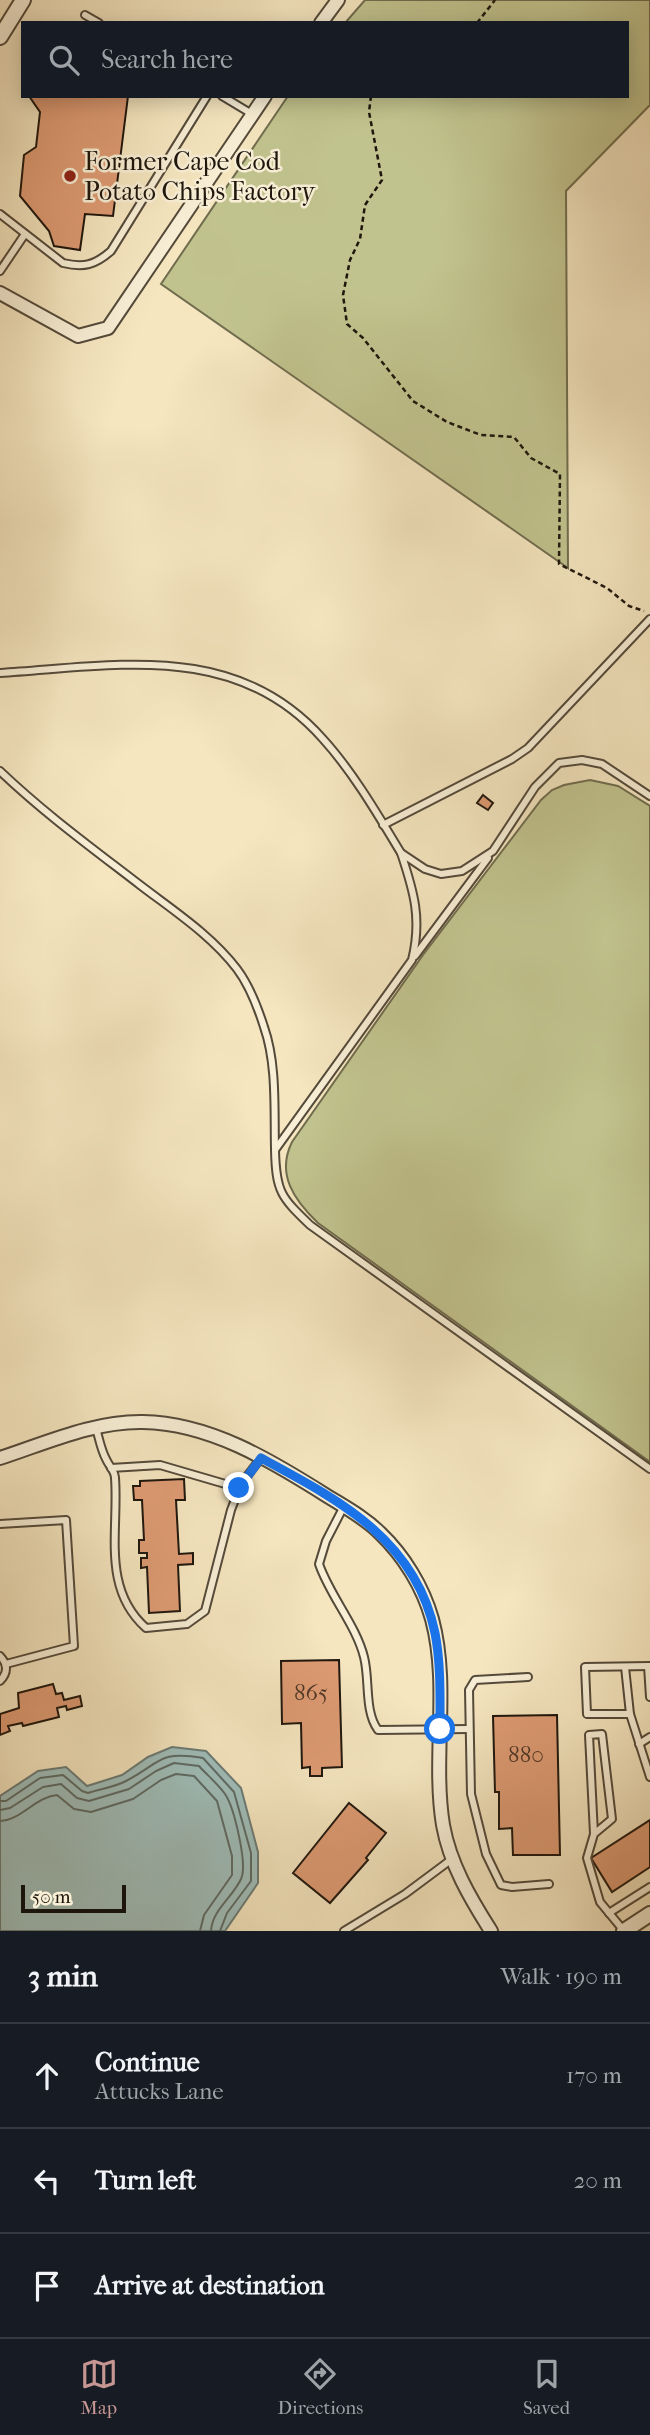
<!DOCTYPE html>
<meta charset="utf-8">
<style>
:root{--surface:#171b24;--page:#242831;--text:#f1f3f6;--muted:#9ea1a6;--line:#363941;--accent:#c59692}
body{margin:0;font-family:"IM FELL French Canon",serif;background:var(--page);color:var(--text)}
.scale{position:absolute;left:21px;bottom:18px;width:105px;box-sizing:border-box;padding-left:7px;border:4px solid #1e160d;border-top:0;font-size:19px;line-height:24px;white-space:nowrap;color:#1e160d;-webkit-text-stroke:5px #f8efd6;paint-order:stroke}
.stop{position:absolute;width:21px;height:21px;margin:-16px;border:5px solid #1a73e8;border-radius:50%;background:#fff}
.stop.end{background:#1a73e8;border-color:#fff;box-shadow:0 2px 7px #0008}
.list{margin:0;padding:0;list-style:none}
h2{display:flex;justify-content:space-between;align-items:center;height:91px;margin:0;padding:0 28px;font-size:30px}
h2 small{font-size:23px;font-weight:400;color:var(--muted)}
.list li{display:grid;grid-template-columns:46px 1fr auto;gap:21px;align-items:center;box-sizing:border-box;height:105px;padding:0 28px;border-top:2px solid var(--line)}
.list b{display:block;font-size:26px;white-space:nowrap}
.list p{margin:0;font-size:23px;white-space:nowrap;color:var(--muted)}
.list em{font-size:23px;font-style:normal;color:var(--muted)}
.icon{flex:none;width:38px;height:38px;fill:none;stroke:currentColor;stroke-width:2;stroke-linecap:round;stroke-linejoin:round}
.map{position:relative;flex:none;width:650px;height:1931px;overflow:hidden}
.search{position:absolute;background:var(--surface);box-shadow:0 4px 18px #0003;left:21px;right:21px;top:21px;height:77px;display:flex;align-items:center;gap:18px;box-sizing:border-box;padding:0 24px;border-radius:0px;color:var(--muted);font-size:26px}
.sheet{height:406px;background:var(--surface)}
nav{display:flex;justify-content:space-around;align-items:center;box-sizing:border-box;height:98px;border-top:2px solid var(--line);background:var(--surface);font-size:19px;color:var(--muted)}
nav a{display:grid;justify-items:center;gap:4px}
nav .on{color:var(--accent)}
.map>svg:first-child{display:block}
.green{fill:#c1c38e;stroke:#706c4e;stroke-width:2}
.water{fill:#9fbeba;stroke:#6b7b75;stroke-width:2}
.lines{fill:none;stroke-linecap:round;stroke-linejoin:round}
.shore{stroke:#5e6a64;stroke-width:2}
.building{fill:#de9b73;stroke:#1e160d;stroke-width:2}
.service-casing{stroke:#544a3a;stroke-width:10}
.minor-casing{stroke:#544a3a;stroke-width:16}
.tertiary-casing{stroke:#544a3a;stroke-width:18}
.path{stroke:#1e160d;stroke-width:2.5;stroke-dasharray:5 3.5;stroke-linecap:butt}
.service{stroke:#f8efd6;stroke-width:6}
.minor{stroke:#f8efd6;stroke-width:12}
.tertiary{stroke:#f8efd6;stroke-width:14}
.route{stroke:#1a73e8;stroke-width:9}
.poi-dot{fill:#8f2418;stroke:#f8efd6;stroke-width:2.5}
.labels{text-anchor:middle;stroke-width:5;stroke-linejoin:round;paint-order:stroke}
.number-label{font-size:23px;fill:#4e3726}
.poi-label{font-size:26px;fill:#1e160d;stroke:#f8efd6;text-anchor:start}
</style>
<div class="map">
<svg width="650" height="1931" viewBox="0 0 650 1931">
<rect width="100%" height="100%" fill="#f5e6c0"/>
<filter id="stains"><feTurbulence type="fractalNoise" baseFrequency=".00286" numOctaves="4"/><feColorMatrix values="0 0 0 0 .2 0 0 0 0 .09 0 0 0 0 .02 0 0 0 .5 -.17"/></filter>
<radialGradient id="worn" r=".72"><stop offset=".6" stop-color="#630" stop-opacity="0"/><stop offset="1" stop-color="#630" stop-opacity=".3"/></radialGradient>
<g class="green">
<path d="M365,0H650V105L566,191L568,568L161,284L288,96H627V23H345Z"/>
<path d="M590,780L618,786L650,806V1462L318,1223C294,1200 276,1174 292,1142L423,955L541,800L552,790L564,785Z"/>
</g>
<path class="water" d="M172,1747L206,1751L241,1788L258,1852V1883L225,1931H0V1796L38,1771L66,1767L87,1786L122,1775L148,1757Z"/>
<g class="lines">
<g class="shore">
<path d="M0,1801H6L40,1778L63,1775L82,1791L88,1793C100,1789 115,1787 126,1781C161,1763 158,1750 203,1758L234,1792L251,1853V1881L227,1913L220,1931"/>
<path d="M0,1810L10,1808L43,1787L61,1784L77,1798L89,1801L129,1789L156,1771L174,1763L199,1766C207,1775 218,1784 225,1794C234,1807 248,1865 241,1879C233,1897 212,1910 211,1931"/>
<path d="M0,1821C22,1820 35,1797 57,1795L74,1809L91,1812L133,1799L161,1780L176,1774L194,1776L217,1801L232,1856V1875L204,1915L200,1931"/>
</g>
</g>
<g class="building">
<path d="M29,96H128L113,216L85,214L80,250L54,246L49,231L20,196L24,155L36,147L40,112Z"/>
<path d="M483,795L493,803L488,810L477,803Z"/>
<path d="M184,1479L185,1500H176L179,1554L193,1553V1564L178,1565L180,1611L149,1613L147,1567L141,1568V1558H147V1553H139V1540H144L142,1500H134L133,1486H140V1481Z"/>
<path d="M339,1660L342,1767L322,1768V1776H310V1767L302,1768L301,1723L282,1724L281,1661Z"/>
<path d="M53,1684L56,1694L62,1693L64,1700L80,1696L82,1706L67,1710L66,1706L57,1708L59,1717L23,1726L22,1723L8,1726L10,1731L0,1735V1714L19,1708L18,1693Z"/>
<path d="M557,1715L560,1855H513L512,1828L499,1829V1792H495L493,1716Z"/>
<path d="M349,1803L386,1833L366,1858L368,1860L330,1903L293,1873Z"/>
<path d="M650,1820V1867L612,1892L591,1858Z"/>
</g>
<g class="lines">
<g class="service-casing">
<g id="service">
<path d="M85,15L99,23"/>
<path d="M222,96L252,114"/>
<path d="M0,214L63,263C84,268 95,265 111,251L207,96"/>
<path d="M0,271L25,234"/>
<path d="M0,673C116,666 236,640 323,739C353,772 378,815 401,853"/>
<path d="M0,771C44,813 92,848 140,885C174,911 211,935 237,969C249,985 258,1008 264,1027C277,1064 274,1109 275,1148"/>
<path d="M650,796L602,764L582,760L559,763L535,787L493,851L462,871L441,874L425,869L401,853C414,892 422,919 412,960L275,1150C276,1192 281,1197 310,1225L650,1469"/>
<path d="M383,825L512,759L528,748L650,619"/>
<path d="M415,956L488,858"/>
<path d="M96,1428C99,1438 101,1450 106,1459C109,1466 115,1471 115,1478C119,1530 101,1588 146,1628L187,1624L205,1611L231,1510L241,1484L261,1458"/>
<path d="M111,1468L160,1465L239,1488"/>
<path d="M344,1506L326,1541L319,1564C330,1596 356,1625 364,1657C370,1680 364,1711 378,1730L469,1729"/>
<path d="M0,1524L66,1520L74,1646L6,1664"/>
<path d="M0,1656C8,1664 8,1673 0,1681"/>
<path d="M648,1666L650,1697"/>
<path d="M650,1666L585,1667L587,1714H630L650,1777"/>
<path d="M625,1667L630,1714"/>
<path d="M528,1677L475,1680L469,1690L471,1794L486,1854L501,1885L512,1887L549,1884"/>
<path d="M639,1744L650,1737"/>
<path d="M594,1834L612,1819L602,1734L589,1735L594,1834L587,1858L600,1902L624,1931"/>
<path d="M609,1913L650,1887"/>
<path d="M344,1931L405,1894L452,1859"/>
</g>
</g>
<g class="minor-casing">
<g id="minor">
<path d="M321,23L338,0"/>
<path d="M0,293L78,336L108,328L265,96"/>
<path d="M0,1458C46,1443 94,1421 143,1422C209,1423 270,1460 324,1494C343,1506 364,1517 380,1533C404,1556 423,1587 432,1619C450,1686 432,1757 443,1825C450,1864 470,1898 491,1931"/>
</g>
</g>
<g class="tertiary-casing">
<g id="tertiary">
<path d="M0,37L23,0"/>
<path d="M624,1931L650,1914"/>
</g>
</g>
<g class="path">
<path d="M477,23L495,0"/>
<path d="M371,96L369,112L382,180L365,205L360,239L350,260L343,295L347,324L363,338L413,401L447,422L481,435L514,437L531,458L560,474L559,564L607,588L629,606L644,611"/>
</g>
<use href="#service" class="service"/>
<use href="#minor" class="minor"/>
<use href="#tertiary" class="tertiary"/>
</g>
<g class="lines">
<path class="route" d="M239,1488L261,1458C337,1499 416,1539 435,1633C441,1664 440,1697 440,1729"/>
</g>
<circle class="poi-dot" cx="70" cy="176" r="7"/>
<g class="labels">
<g class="number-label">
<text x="311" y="1700">865</text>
<text x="526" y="1762">880</text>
</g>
<g class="poi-label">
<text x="84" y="170">Former Cape Cod<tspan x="84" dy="30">Potato Chips Factory</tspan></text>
</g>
</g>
<rect width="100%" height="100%" filter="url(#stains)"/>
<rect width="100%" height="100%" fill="url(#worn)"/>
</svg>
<div class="scale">50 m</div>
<div class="stop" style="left:440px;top:1729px"></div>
<div class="stop end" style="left:239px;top:1488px"></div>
<div class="search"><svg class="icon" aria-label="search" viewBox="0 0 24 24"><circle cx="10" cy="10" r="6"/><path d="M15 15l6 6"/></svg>Search here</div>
</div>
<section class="sheet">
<h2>3 min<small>Walk · 190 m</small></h2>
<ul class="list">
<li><svg class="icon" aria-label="ahead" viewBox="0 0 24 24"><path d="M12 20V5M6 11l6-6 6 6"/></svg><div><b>Continue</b><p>Attucks Lane</p></div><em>170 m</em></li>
<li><svg class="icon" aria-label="left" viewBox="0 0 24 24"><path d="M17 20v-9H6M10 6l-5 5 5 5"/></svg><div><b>Turn left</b></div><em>20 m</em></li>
<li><svg class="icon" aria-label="arrive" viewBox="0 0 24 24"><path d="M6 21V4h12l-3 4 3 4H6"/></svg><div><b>Arrive at destination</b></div></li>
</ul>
</section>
<nav>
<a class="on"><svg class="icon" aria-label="map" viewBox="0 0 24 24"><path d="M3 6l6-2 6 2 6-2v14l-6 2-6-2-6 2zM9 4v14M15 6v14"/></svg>Map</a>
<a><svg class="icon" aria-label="directions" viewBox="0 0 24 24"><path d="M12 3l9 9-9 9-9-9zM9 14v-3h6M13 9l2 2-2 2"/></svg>Directions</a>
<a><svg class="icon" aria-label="saved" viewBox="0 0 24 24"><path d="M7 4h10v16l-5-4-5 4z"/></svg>Saved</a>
</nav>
